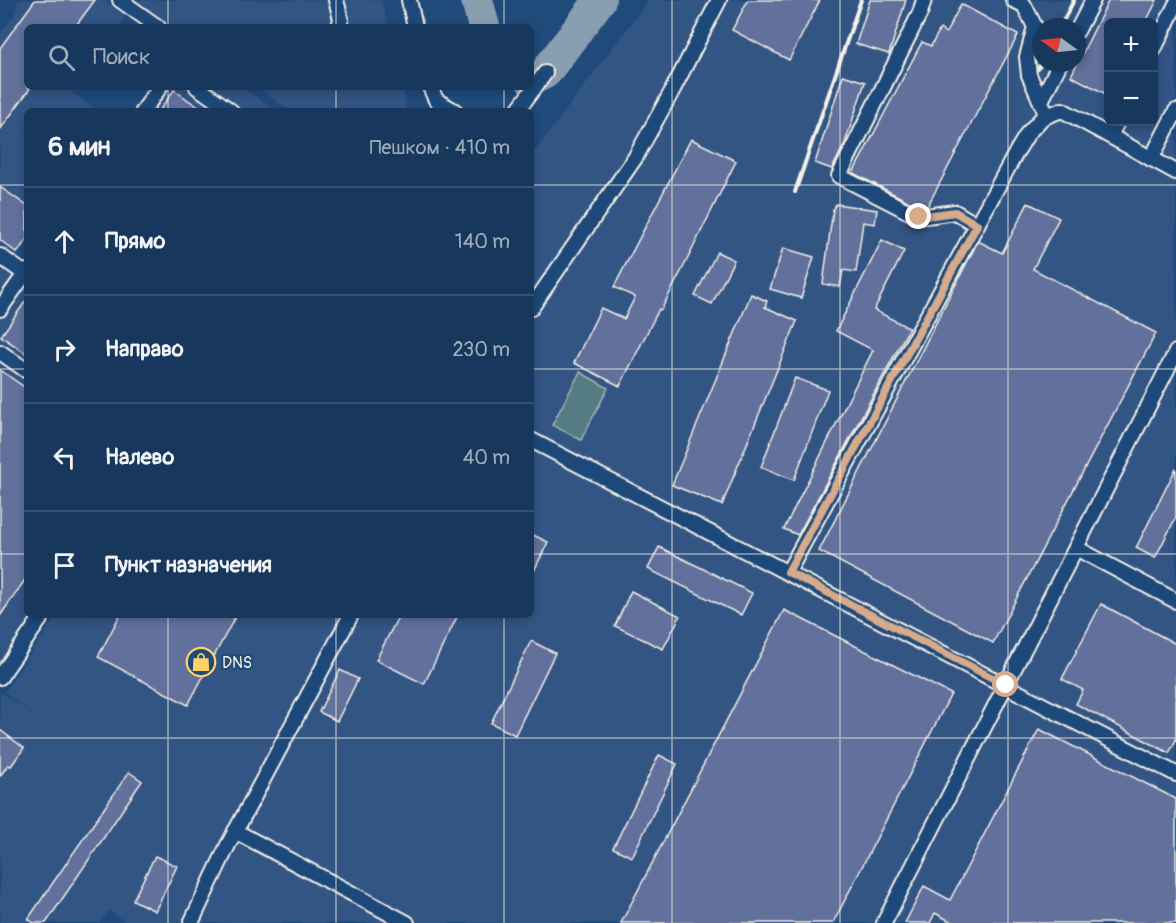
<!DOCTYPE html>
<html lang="ru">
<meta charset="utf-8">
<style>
:root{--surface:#17385c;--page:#244365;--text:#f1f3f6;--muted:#9eacbb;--line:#365272}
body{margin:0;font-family:Pangolin,sans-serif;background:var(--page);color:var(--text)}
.controls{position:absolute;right:18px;top:18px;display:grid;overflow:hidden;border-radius:9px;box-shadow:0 3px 9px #0003}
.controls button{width:54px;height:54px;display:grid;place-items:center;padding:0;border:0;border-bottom:2px solid var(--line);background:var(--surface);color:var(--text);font:30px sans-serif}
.compass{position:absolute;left:1032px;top:18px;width:54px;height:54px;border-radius:50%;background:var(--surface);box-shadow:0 3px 9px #0003;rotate:285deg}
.stop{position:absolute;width:18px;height:18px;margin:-14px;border:4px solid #d6ab8b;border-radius:50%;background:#fff}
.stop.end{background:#d6ab8b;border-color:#fff;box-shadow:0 2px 6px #0008}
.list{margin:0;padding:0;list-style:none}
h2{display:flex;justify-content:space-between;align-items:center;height:78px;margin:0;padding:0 24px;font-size:26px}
h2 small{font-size:20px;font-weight:400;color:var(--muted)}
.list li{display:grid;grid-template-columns:39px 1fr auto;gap:18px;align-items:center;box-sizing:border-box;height:108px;padding:0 24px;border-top:2px solid var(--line)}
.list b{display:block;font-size:22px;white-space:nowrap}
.list em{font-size:20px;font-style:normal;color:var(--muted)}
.icon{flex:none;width:33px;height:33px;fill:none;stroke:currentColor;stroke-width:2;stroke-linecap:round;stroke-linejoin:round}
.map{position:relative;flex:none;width:1176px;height:923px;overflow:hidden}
.search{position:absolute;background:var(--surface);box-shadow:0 3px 9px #0003;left:24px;top:24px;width:510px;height:66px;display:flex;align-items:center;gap:15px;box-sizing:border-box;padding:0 21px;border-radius:9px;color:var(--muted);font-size:22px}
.panel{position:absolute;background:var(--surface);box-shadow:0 3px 9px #0003;left:24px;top:108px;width:510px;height:510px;border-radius:9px}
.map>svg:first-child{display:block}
.built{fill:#335584;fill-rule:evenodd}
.green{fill:#547b82;stroke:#a4b6b5;stroke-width:1.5}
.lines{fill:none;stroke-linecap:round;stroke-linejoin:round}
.taxiway{stroke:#8a9eb1;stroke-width:32}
.building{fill:#626f9c;stroke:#f4f1e8;stroke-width:1.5}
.minor-casing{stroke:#f4f1e8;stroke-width:18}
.minor{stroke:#1f4a7a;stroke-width:14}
.rail{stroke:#f4f1e8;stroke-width:4}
.route{stroke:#d6ab8b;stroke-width:8}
.grid{fill:none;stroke:#f4f1e8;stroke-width:1.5;stroke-opacity:0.55}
.labels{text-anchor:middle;stroke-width:4.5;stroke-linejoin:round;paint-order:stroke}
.poi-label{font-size:16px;fill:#f4f1e8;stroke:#1f4a7a;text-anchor:start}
</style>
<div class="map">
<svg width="1176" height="923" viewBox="0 0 1176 923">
<rect width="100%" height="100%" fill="#1f4a7a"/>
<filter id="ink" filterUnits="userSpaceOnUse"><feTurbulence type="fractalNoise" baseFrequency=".0167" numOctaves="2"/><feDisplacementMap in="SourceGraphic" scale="12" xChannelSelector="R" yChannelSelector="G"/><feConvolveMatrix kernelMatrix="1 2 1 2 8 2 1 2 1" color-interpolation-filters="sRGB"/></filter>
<g filter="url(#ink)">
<g class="built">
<path d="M18,0H105L126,16L118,27H27V87H76L72,93L98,111H27V244L17,257L0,245V35L14,16Z"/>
<path d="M135,0H382L388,27H173Z"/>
<path d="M649,0H1176V923H127L109,911L99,923H0V692L37,717L4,692L57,615H531V156ZM1108,22H1154V122H1108ZM1041,27H1077V63H1041Z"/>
<path d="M157,87H242L276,111H139Z"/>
<path d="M257,87H402L407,111H290Z"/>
<path d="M0,260L20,275L27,265V615H49L0,683Z"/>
</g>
<path class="green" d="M580,372L608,388L581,440L552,425Z"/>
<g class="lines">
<g class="taxiway">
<path d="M477,0L484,27"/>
<path d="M531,80L545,73L600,0"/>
</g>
</g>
<g class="building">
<path d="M35,0H95L75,27H27V87H31L0,130V48Z"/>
<path d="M748,0H820L789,60L732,30Z"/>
<path d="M870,0H906L889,54L856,44Z"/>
<path d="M1109,0H1157L1146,22H1108V95L1071,76Z"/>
<path d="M961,4L1018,35L927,207L921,208L853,173L922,42L931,46L940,29L946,33Z"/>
<path d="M843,75L865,82L845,143L832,169L815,163Z"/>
<path d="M174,90L204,111H159Z"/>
<path d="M691,139L736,161L684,266L661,310L659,309L620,386L574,363L601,308L624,319L635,297L614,287Z"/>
<path d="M0,187L27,206V239L17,253L0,240Z"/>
<path d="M1028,203L1059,218L1033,269L1156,333L993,643L819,551L978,241L1002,253Z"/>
<path d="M836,204L877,210L875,224L863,222L856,272L843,270L840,287L823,284L833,209Z"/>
<path d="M882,240L904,251L874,310L909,328L798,535L784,529L873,350L836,331Z"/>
<path d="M783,248L814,257L801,298L770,289Z"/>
<path d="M717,252L734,260L712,304L695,296Z"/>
<path d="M751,294L767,301L765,307L797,321L722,505L672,485Z"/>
<path d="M27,299V354L1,336Z"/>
<path d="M0,370L27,389V577L0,616Z"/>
<path d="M795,378L828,390L794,480L761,467Z"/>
<path d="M1176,468V517L1155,558L1136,548Z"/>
<path d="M531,534L548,542L531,577Z"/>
<path d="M659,547L752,593L741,615L648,569Z"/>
<path d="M631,591L680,616L663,649L615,626Z"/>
<path d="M1101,604L1176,644V740L1169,753L1076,704L1083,690L1062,679Z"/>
<path d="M784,610L951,694L833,923H621Z"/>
<path d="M120,615H236L188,705L98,657Z"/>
<path d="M399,615H458L424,684L376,660Z"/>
<path d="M531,641L555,653L515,735L491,723Z"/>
<path d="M340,670L358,679L337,721L319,712Z"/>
<path d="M1039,729L1176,799V923H954L935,913L930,923H905L924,886L950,900Z"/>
<path d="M0,730L24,748L11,766L8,765L0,776Z"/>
<path d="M659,755L677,764L632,857L613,848Z"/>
<path d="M129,772L142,781L46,923H34L28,919Z"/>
<path d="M155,856L177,866L155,911L133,900Z"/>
</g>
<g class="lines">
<g class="minor-casing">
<g id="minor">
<path d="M120,0L158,27"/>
<path d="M336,0L341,19L339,27"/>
<path d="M409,0L415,27"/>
<path d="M924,0L920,13L839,176L919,217L955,212L977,225"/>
<path d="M1013,0L1024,5L1035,27L1027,57L1029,75L1047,116"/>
<path d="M1077,31L1093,0"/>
<path d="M1154,49L1176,4"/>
<path d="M197,87L231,111"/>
<path d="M430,87L436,100L455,111"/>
<path d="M1041,101L1060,63"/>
<path d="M143,111L160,87"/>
<path d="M517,111L545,73"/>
<path d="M1110,136L1117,122"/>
<path d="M1151,159L1176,111"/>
<path d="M0,256L25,274"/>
<path d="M531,308L635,158L671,93L719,0"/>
<path d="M0,309L27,271"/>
<path d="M0,352L27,371"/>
<path d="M531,440L1176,774"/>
<path d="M1076,548L1176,601"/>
<path d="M788,572L1017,151L1028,133L1043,117L1062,110L1176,172"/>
<path d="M0,677L43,615"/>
<path d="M235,831L407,923"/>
<path d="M191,923L228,845L351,615"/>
<path d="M884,923L1176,352"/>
</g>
</g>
<use href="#minor" class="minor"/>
<g class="rail">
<path d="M1060,27L1074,0"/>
<path d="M1038,69L1041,63"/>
<path d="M795,192L861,0"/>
</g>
</g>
</g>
<g class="lines" filter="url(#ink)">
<path class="route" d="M919,217L955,212L977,225L788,572L1006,685"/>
</g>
<path class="grid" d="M168,0V27M336,0V27M504,0V27M672,0V923M840,0V923M1008,0V923M168,87V111M336,87V111M504,87V111M0,185H27M531,185H1176M0,369H27M531,369H1176M0,554H27M531,554H1176M168,615V923M336,615V923M504,615V923M0,738H1176"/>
<defs>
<g id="shop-ring" transform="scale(1.5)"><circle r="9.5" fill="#1f4a7a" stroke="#ffd166" stroke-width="1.5"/><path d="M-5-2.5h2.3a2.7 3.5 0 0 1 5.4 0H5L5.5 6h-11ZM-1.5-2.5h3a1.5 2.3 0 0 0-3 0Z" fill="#ffd166"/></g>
</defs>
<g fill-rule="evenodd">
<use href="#shop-ring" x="201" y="662"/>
</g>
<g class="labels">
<g class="poi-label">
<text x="222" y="668">DNS</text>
</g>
</g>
</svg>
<div class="controls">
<button>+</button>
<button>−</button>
</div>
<svg class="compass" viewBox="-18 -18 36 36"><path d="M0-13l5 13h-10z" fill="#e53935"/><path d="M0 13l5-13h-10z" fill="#9eacbb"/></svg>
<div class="stop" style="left:1006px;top:685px"></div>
<div class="stop end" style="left:919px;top:217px"></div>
<div class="search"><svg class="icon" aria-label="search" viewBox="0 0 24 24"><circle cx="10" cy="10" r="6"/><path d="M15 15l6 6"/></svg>Поиск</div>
<section class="panel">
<h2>6 мин<small>Пешком · 410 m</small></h2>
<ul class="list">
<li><svg class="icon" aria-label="ahead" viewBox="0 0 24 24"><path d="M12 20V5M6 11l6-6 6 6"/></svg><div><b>Прямо</b></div><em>140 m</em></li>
<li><svg class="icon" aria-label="right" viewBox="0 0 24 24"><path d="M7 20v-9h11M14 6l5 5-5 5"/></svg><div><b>Направо</b></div><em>230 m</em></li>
<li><svg class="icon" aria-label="left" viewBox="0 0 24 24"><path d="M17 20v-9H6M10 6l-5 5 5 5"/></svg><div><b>Налево</b></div><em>40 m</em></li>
<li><svg class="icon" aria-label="arrive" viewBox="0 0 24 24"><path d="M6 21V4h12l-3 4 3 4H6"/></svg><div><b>Пункт назначения</b></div></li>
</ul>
</section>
</div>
